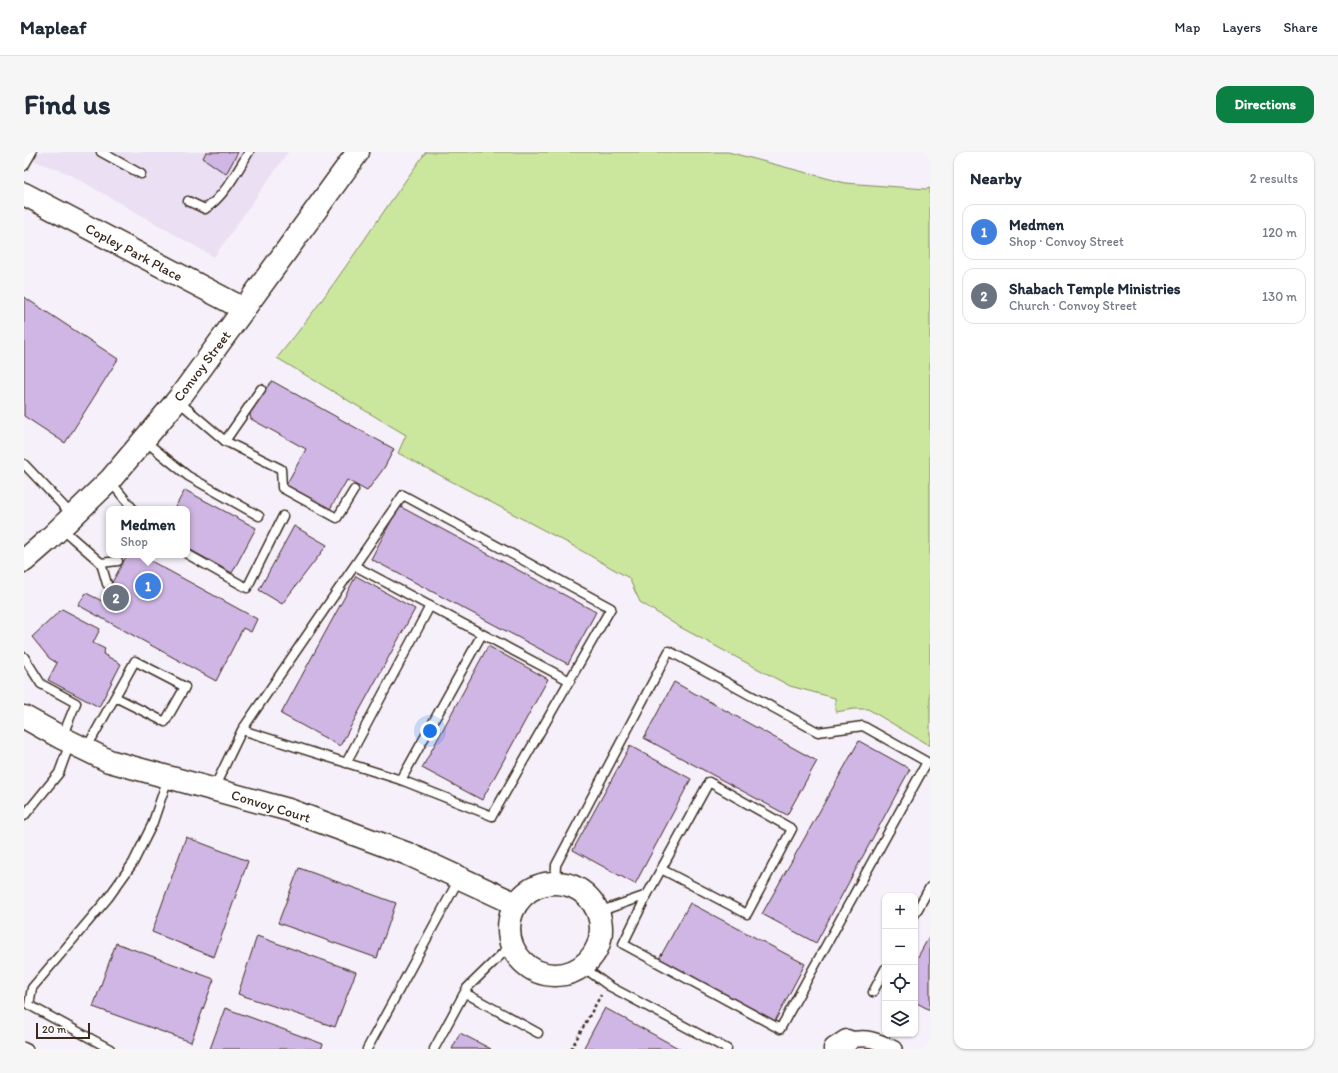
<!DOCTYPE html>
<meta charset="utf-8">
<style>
:root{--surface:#fff;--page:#f6f6f7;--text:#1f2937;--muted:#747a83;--line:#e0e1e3;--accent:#0b8043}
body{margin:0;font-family:Itim,sans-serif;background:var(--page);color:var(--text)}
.controls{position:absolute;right:12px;bottom:12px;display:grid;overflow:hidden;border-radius:8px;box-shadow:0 1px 3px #0004}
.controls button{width:36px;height:36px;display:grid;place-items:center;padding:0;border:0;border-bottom:1px solid var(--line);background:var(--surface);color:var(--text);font:20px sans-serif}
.scale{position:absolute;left:12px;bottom:10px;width:54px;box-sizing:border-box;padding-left:4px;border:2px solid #3b2a1e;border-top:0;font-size:11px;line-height:14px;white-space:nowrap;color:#3b2a1e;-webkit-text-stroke:3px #fff;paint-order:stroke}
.you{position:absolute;left:406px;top:579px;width:14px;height:14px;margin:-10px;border:3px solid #fff;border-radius:50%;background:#1a73e8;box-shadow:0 0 0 6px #1a73e833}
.badge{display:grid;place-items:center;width:26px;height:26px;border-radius:50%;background:var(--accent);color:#fff;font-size:13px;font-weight:700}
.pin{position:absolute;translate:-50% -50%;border:2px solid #fff;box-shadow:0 1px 4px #0006}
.popup{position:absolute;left:82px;top:354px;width:84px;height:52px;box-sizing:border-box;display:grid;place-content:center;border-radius:8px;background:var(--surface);filter:drop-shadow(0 1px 3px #0005);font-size:13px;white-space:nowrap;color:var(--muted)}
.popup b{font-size:15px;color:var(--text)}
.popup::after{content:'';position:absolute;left:50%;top:100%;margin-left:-8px;border:8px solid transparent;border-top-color:var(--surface)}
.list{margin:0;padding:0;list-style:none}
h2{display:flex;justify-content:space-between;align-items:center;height:52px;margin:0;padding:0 16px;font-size:17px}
h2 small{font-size:13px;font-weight:400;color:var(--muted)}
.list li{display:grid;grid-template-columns:26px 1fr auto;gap:12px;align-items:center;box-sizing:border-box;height:56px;margin:0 8px 8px;padding:0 8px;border:1px solid var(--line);border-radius:12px}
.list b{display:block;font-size:15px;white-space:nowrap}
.list p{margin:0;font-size:13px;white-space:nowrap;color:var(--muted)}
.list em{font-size:13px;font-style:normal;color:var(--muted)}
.icon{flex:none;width:22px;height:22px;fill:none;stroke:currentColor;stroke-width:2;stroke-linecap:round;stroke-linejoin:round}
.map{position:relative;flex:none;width:906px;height:897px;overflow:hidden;border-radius:12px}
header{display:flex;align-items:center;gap:24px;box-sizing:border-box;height:56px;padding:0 20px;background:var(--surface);border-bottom:1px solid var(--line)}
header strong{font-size:19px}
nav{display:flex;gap:22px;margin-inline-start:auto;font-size:14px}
.intro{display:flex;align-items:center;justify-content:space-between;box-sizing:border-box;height:96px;padding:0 24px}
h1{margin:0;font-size:28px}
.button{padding:10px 18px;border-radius:12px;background:var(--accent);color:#fff;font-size:14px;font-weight:700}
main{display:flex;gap:24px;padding:0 24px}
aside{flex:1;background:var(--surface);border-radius:12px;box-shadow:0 1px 3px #0004}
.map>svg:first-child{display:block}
.built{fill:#ebdff3}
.green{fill:#cbe79e;stroke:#83885e}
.building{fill:#d0b6e4;stroke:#3b2a1e}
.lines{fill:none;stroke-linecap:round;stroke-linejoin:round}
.lane-casing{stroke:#3b2a1e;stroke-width:11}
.street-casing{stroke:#3b2a1e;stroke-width:18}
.secondary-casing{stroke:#3b2a1e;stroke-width:25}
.path{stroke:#3b2a1e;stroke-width:2.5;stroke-dasharray:3 3;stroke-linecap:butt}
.lane{stroke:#fff;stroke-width:8}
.street{stroke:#fff;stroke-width:15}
.secondary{stroke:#fff;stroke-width:22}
.labels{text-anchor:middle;stroke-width:4;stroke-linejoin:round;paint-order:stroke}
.street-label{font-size:14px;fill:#3b2a1e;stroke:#fff}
</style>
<header>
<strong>Mapleaf</strong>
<nav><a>Map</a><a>Layers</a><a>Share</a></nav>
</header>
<div class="intro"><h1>Find us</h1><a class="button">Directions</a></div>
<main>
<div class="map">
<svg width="906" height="897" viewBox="0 0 906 897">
<rect width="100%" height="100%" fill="#f6f0fa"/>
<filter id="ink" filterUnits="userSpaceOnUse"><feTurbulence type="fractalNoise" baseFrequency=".025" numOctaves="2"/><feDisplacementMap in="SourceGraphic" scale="8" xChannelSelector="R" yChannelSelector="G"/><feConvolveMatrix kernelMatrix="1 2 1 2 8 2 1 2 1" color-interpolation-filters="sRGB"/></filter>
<g filter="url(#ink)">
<path class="built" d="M0,0H264L190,105L45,22L0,5Z"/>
<path class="green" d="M402,0H704L821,31L902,37L906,36V594L844,557H829L812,560L811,546L766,534L654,474L616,450L605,426L544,391L374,301L382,283L253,206C307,141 352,68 402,0Z"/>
<g class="building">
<path d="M182,0H214L202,22L179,6Z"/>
<path d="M0,145L94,207L41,291L0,264Z"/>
<path d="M248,229L370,297L360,316L343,339L323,328L306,357L262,333L282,297L227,267L225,258Z"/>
<path d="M161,338L232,376L208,421L163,396V357H150Z"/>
<path d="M375,354L572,460L544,512L347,407Z"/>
<path d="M270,374L303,393L258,452L235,438Z"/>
<path d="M103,403H116L233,467L227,480L219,476L192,529L54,453L62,441L78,449Z"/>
<path d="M332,424L391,457L316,594L257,562Z"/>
<path d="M38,457L76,477L69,491L81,497L79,502L97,512L75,555L24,528L33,511L25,506L8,485Z"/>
<path d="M464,494L524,527L458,648L398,616Z"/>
<path d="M650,530L793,609L763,663L620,586Z"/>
<path d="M835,589L886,617L792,791L738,762Z"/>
<path d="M606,594L667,627L611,732L549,698Z"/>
<path d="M162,685L224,709L190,805L128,780Z"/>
<path d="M275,716L372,751L353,806L254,771Z"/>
<path d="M666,751L781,812L751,869L635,807Z"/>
<path d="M906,783V858L891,850V810Z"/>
<path d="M233,784L332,820L311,875L214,842Z"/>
<path d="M92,791L190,827L167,890L69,855Z"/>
<path d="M201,856L299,892L297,897H186Z"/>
<path d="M581,856L656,897H559Z"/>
<path d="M436,881L467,897H428Z"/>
</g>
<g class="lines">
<g class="lane-casing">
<g id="lane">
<path d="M77,0L117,22"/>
<path d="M0,14L8,0"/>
<path d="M164,49L181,57C200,45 214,18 225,0"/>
<path d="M154,249L201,289L257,317L258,336L313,366L330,338"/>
<path d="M121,289L164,324L235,364"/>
<path d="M201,289L237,237"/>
<path d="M0,312L48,363"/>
<path d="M86,329L109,357"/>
<path d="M37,376L77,411L94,409"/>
<path d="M163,402L223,436L259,364"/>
<path d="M77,411L83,432"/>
<path d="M331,414L546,529"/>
<path d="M0,505L17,532L52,551L38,585"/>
<path d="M62,597L111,509L161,535L141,570L91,545"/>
<path d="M322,611L406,454"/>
<path d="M377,628L458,482"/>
<path d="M190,636L218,578L379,343L587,456L468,664L377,628L218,578"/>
<path d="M0,664L35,621L46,591"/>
<path d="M531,731L532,713L645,499L794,580L839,574L903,610L756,877L599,792L623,743"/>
<path d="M574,760L623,743L685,630L768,677L723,762L637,717"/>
<path d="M891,762L906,735"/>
<path d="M559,815L585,834L703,897"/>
<path d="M849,840L861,817"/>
<path d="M441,841L514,881"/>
<path d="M0,895L4,897"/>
<path d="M86,897L5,853L8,836L84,746L109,711L128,673L144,626"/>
<path d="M343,897L435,727"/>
<path d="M410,897L443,836L486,794"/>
</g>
</g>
<g class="street-casing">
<path id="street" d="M823,889C842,884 853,888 870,897"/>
</g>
<g class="secondary-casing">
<g id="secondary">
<path d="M0,42L220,157"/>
<path d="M0,409L24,388L86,328L156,245L334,0"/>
<path d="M0,565L38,586L85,609L265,658L384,702L492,752"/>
<circle cx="531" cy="777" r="46"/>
<path d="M811,897L823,889"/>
</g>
</g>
<path class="path" d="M547,897L577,843"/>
<use href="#lane" class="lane"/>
<use href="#street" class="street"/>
<use href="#secondary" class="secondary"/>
</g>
</g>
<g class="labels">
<g class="street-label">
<text transform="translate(110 100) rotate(28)" y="5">Copley Park Place</text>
<text transform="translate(178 214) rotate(-53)" y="5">Convoy Street</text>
<text transform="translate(247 654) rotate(17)" y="5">Convoy Court</text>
</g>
</g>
</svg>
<div class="controls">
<button>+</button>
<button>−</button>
<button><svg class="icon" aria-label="locate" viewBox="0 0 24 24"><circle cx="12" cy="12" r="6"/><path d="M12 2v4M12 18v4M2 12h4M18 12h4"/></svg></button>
<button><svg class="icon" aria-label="layers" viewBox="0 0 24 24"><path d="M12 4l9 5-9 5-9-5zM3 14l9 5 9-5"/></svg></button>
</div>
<div class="scale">20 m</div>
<div class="you"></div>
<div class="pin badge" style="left:124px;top:434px;background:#3f7fe0">1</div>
<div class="popup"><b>Medmen</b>Shop</div>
<div class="pin badge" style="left:92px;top:446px;background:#6b7280">2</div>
</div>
<aside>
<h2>Nearby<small>2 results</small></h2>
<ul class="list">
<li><span class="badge" style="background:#3f7fe0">1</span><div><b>Medmen</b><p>Shop · Convoy Street</p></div><em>120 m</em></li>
<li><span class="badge" style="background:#6b7280">2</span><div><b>Shabach Temple Ministries</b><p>Church · Convoy Street</p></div><em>130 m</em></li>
</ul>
</aside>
</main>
